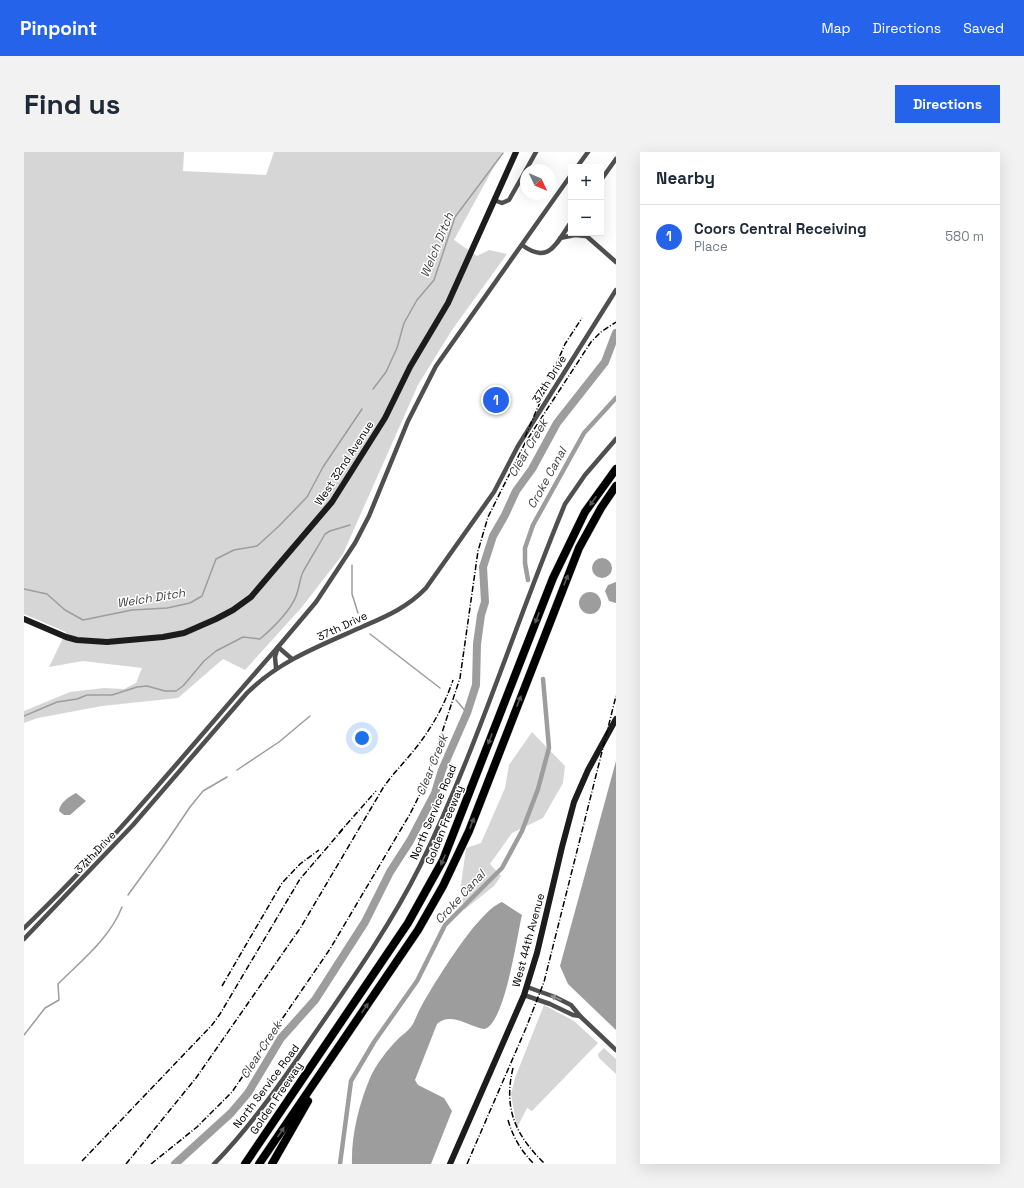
<!DOCTYPE html>
<meta charset="utf-8">
<style>
:root{--surface:#fff;--page:#f2f2f3;--text:#1f2937;--muted:#747a83;--line:#e0e1e3;--accent:#2563eb}
body{margin:0;font-family:"Space Grotesk",sans-serif;background:var(--page);color:var(--text)}
.controls{position:absolute;right:12px;top:12px;display:grid;overflow:hidden;border-radius:0px;box-shadow:0 4px 16px #0002}
.controls button{width:36px;height:36px;display:grid;place-items:center;padding:0;border:0;border-bottom:1px solid var(--line);background:var(--surface);color:var(--text);font:20px sans-serif}
.compass{position:absolute;left:496px;top:12px;width:36px;height:36px;border-radius:50%;background:var(--surface);box-shadow:0 4px 16px #0002;rotate:134deg}
.you{position:absolute;left:338px;top:586px;width:14px;height:14px;margin:-10px;border:3px solid #fff;border-radius:50%;background:#1a73e8;box-shadow:0 0 0 6px #1a73e833}
.badge{display:grid;place-items:center;width:26px;height:26px;border-radius:50%;background:var(--accent);color:#fff;font-size:13px;font-weight:700}
.pin{position:absolute;translate:-50% -50%;border:2px solid #fff;box-shadow:0 1px 4px #0006}
.list{margin:0;padding:0;list-style:none}
h2{display:flex;justify-content:space-between;align-items:center;height:52px;margin:0;padding:0 16px;font-size:17px}
h2 small{font-size:13px;font-weight:400;color:var(--muted)}
.list li{display:grid;grid-template-columns:26px 1fr auto;gap:12px;align-items:center;box-sizing:border-box;height:64px;padding:0 16px;border-top:1px solid var(--line)}
.list b{display:block;font-size:15px;white-space:nowrap}
.list p{margin:0;font-size:13px;white-space:nowrap;color:var(--muted)}
.list em{font-size:13px;font-style:normal;color:var(--muted)}
.map{position:relative;flex:none;width:592px;height:1012px;overflow:hidden;border-radius:0px}
header{display:flex;align-items:center;gap:24px;box-sizing:border-box;height:56px;padding:0 20px;background:var(--accent);color:#fff}
header strong{font-size:19px}
nav{display:flex;gap:22px;margin-inline-start:auto;font-size:14px}
.intro{display:flex;align-items:center;justify-content:space-between;box-sizing:border-box;height:96px;padding:0 24px}
h1{margin:0;font-size:28px}
.button{padding:10px 18px;border-radius:0px;background:var(--accent);color:#fff;font-size:14px;font-weight:700}
main{display:flex;gap:24px;padding:0 24px}
aside{flex:1;background:var(--surface);border-radius:0px;box-shadow:0 4px 16px #0002}
.map>svg:first-child{display:block}
.green{fill:#d6d6d6}
.water{fill:#9d9d9d}
.lines{fill:none;stroke-linecap:round;stroke-linejoin:round}
.stream{stroke:#9d9d9d;stroke-width:1.5}
.canal{stroke:#9d9d9d;stroke-width:4.5}
.river{stroke:#9d9d9d;stroke-width:8}
.highway-casing{stroke:#dbdbdb;stroke-width:9}
.street{stroke:#4f4f4f;stroke-width:4.5}
.secondary{stroke:#1c1c1c;stroke-width:6}
.highway{stroke:#000;stroke-width:8}
.rail{stroke:#000;stroke-width:1.5;stroke-dasharray:6 2 1 2;stroke-linecap:butt}
.oneway{fill:#595959}
.oneway2{fill:#959595}
.labels{text-anchor:middle;stroke-width:3;stroke-linejoin:round;paint-order:stroke}
.street-label{font-size:11px;fill:#000;stroke:#fff}
.water-label{font-size:12px;font-style:italic;fill:#3e3e3e;stroke:#fff}
</style>
<header>
<strong>Pinpoint</strong>
<nav><a>Map</a><a>Directions</a><a>Saved</a></nav>
</header>
<div class="intro"><h1>Find us</h1><a class="button">Directions</a></div>
<main>
<div class="map">
<svg width="592" height="1012" viewBox="0 0 592 1012">
<rect width="100%" height="100%" fill="#fff"/>
<g class="green">
<path d="M0,0H160L159,19L242,23L250,0H478L430,88L453,104L465,98L483,102L428,178L394,233L319,402L278,455L221,518L199,507L154,546L78,554L14,566L0,571V559L46,540L80,536L100,537L112,531L118,516L59,509L25,515L42,480L0,462Z"/>
<path d="M508,580L541,614L539,631L519,666L488,681L466,712L477,724L470,734L440,758L437,733L442,696L457,691L481,636L485,613Z"/>
<path d="M520,853L550,869L574,891L508,959L503,956L493,976L487,942L491,926Z"/>
<path d="M580,896L592,907V922L575,906L574,902Z"/>
</g>
<g class="water">
<circle cx="578" cy="416" r="10"/>
<path d="M592,430V451L585,449L581,439L584,433Z"/>
<circle cx="566" cy="451" r="11"/>
<path d="M592,609V878L544,832L536,814Z"/>
<path d="M52,641L62,649L46,663H40L35,659C36,650 45,645 52,641Z"/>
<path d="M478,750L498,763C493,783 481,873 460,877C446,875 426,859 413,872L391,928L394,933L420,946L428,959L407,1012H328C327,984 335,952 346,926C352,912 364,897 375,886C378,883 383,880 386,876C391,871 393,861 397,855C411,830 454,759 478,750Z"/>
</g>
<g class="lines">
<g class="stream">
<path d="M349,237L362,220L373,196L380,171L393,148L410,128L431,65L479,1"/>
<path d="M328,413V442L334,461"/>
<path d="M0,437L23,442L41,458L59,468L108,458L143,456L166,451L178,444L192,407L210,398L233,394L254,375L283,345L299,315L338,257"/>
<path d="M346,482L416,536"/>
<path d="M432,548L443,561"/>
<path d="M0,564L33,550L53,547L63,543H88L113,535L123,534L141,539H152L159,534L180,509L192,499L219,485L236,487C250,475 270,456 274,438C276,431 276,426 279,420C286,407 294,395 301,382L306,379L326,373"/>
<path d="M213,618L255,590L286,564"/>
<path d="M104,743L141,692L166,655L179,639L203,625"/>
<path d="M0,883L21,856L35,848L34,832C57,809 86,786 98,755"/>
</g>
<g class="canal">
<path d="M504,428L501,411V396L509,373L560,281L592,246"/>
<path d="M316,1012L327,929L350,890L393,829L421,773L478,716L498,679L514,637L525,596L519,527"/>
</g>
<path class="river" d="M151,1012L207,961L224,941L257,886L291,848L341,770L366,720L386,689L411,641L418,618L443,561L452,533L453,492L457,463L461,450L459,415L469,384L481,363L492,339L508,317L533,271L581,210L592,181"/>
<g class="highway-casing">
<g id="highway">
<path d="M221,1012L384,771L419,708L529,426L561,360L592,317"/>
<path d="M235,1012L394,778L419,734L445,679L555,396L577,356L592,334"/>
<path d="M248,1012L284,949"/>
</g>
</g>
<g class="street">
<path d="M553,15L564,0"/>
<path d="M502,18L512,0"/>
<path d="M577,28L592,7"/>
<path d="M470,48L478,51L485,48L502,18"/>
<path d="M559,81L592,110"/>
<path d="M536,86L551,83L561,84"/>
<path d="M498,93C525,113 532,92 547,70"/>
<path d="M268,507L254,495L292,450L331,391L345,364L384,269L412,214L547,23"/>
<path d="M252,516L251,505L253,498"/>
<path d="M0,776C91,689 171,589 254,495"/>
<path d="M0,787L109,673L223,541C256,508 298,493 340,474C363,464 384,455 402,436L470,340L494,294L592,138"/>
<path d="M503,835L531,845L547,853L556,864L592,898"/>
<path d="M500,843L526,852L549,863L556,864"/>
<path d="M190,1012C228,973 259,928 289,884C327,829 366,774 396,714C453,597 491,472 541,352L561,323L592,287"/>
</g>
<g class="secondary">
<path d="M0,467L42,485L53,488L83,490L139,485L160,481L192,467L209,458L227,445L308,350L361,266L386,215L424,151L492,0"/>
<path d="M426,1012L500,843L513,801L538,695L550,650L564,618L592,567"/>
</g>
<use href="#highway" class="highway"/>
<g class="rail">
<path d="M501,285L541,192L558,166"/>
<path d="M315,681L352,639"/>
<path d="M198,834L258,731L276,712L295,698"/>
<path d="M489,916C479,957 492,984 521,1012"/>
<path d="M484,968C489,985 497,999 510,1012"/>
<path d="M58,1009L188,873L196,862L276,727L319,677"/>
<path d="M102,1012L172,926L277,775L359,636C367,624 377,614 386,603C405,581 420,555 429,528"/>
<path d="M127,1012L173,975L208,940L306,797L386,662L401,632L436,526L454,399L464,365L501,291L567,190L577,180L592,170"/>
<path d="M443,1012L502,876L520,830L592,544"/>
</g>
</g>
<defs><path id="oneway-solid" d="M-6-.8H1V-3.2L6.5 0L1 3.2V.8H-6Z"/></defs>
<g class="oneway">
<use href="#oneway-solid" transform="translate(569 349) rotate(125)"/>
<use href="#oneway-solid" transform="translate(542 428) rotate(-68)"/>
<use href="#oneway-solid" transform="translate(513 466) rotate(111)"/>
<use href="#oneway-solid" transform="translate(495 549) rotate(-69)"/>
<use href="#oneway-solid" transform="translate(466 587) rotate(111)"/>
<use href="#oneway-solid" transform="translate(448 671) rotate(-69)"/>
<use href="#oneway-solid" transform="translate(419 708) rotate(114)"/>
<use href="#oneway-solid" transform="translate(341 856) rotate(-56)"/>
<use href="#oneway-solid" transform="translate(257 980) rotate(-56)"/>
</g>
<use class="oneway2" href="#oneway-solid" transform="translate(532 846) rotate(-157)"/>
<g class="labels">
<g class="street-label">
<text transform="translate(525 227) rotate(-58)" y="4">37th Drive</text>
<text transform="translate(320 311) rotate(-57)" y="4">West 32nd Avenue</text>
<text transform="translate(318 474) rotate(-25)" y="4">37th Drive</text>
<text transform="translate(409 660) rotate(-67)" y="4">North Service Road</text>
<text transform="translate(420 673) rotate(-68)" y="4">Golden Freeway</text>
<text transform="translate(71 700) rotate(-46)" y="4">37th Drive</text>
<text transform="translate(504 788) rotate(-75)" y="4">West 44th Avenue</text>
<text transform="translate(242 934) rotate(-53)" y="4">North Service Road</text>
<text transform="translate(252 946) rotate(-56)" y="4">Golden Freeway</text>
</g>
<g class="water-label">
<text transform="translate(413 93) rotate(-68)" y="4">Welch Ditch</text>
<text transform="translate(504 296) rotate(-59)" y="4">Clear Creek</text>
<text transform="translate(523 326) rotate(-61)" y="4">Croke Canal</text>
<text transform="translate(127 446) rotate(-9)" y="4">Welch Ditch</text>
<text transform="translate(408 613) rotate(-68)" y="4">Clear Creek</text>
<text transform="translate(436 745) rotate(-47)" y="4">Croke Canal</text>
<text transform="translate(237 898) rotate(-57)" y="4">Clear Creek</text>
</g>
</g>
</svg>
<div class="controls">
<button>+</button>
<button>−</button>
</div>
<svg class="compass" viewBox="-18 -18 36 36"><path d="M0-13l5 13h-10z" fill="#e53935"/><path d="M0 13l5-13h-10z" fill="#747a83"/></svg>
<div class="you"></div>
<div class="pin badge" style="left:472px;top:248px">1</div>
</div>
<aside>
<h2>Nearby<small></small></h2>
<ul class="list">
<li><span class="badge">1</span><div><b>Coors Central Receiving</b><p>Place</p></div><em>580 m</em></li>
</ul>
</aside>
</main>
